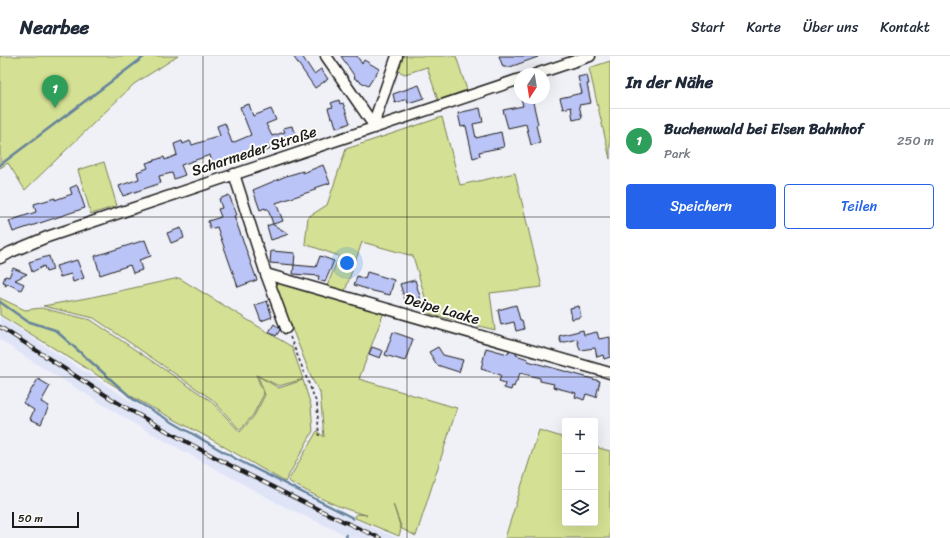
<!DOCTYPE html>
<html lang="de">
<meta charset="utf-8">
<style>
:root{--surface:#fff;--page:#f2f2f3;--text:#1f2937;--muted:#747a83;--line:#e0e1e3;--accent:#2563eb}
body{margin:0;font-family:Sriracha,sans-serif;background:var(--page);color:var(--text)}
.controls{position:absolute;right:12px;bottom:12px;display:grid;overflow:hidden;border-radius:4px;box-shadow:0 4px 16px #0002}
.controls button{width:36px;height:36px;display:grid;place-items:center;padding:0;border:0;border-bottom:1px solid var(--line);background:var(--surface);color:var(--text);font:20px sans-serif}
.compass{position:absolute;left:514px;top:12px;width:36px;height:36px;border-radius:50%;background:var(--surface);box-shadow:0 4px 16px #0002;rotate:192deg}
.scale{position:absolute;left:12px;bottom:10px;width:67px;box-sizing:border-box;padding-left:4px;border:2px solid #1c1c1c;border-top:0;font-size:11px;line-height:14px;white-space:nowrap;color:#1c1c1c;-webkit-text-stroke:3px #fdfcf7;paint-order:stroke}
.you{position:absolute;left:347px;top:207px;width:14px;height:14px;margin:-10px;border:3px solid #fff;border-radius:50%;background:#1a73e8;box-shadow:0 0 0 6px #1a73e833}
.badge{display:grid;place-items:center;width:26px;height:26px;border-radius:50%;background:var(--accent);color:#fff;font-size:13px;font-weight:700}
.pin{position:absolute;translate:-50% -33px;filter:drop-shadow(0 1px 2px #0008)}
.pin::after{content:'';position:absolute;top:21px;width:14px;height:12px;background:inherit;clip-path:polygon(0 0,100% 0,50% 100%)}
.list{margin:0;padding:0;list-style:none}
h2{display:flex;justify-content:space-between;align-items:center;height:52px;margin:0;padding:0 16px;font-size:17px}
h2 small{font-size:13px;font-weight:400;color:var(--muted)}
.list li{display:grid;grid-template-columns:26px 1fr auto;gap:12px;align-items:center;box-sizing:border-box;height:64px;padding:0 16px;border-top:1px solid var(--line)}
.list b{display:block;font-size:15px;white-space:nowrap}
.list p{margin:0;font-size:13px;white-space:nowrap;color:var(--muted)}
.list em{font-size:13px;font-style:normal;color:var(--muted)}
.actions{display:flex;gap:8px;padding:12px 16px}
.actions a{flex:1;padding:9px 0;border:1px solid var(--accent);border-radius:4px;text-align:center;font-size:14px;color:var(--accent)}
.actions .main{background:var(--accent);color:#fff}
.icon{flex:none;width:22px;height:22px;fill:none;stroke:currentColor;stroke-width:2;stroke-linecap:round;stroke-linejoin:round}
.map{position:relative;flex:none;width:610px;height:482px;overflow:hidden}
header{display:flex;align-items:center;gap:24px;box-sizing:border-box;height:56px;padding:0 20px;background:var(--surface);border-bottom:1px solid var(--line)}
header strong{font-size:19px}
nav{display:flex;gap:22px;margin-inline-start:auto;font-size:14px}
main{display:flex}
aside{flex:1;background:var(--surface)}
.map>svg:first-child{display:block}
.built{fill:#e0e4f7}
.green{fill:#d4e093;stroke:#787e58}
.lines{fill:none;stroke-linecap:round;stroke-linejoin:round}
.stream{stroke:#65839d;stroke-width:2.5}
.building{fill:#bbc4f6;stroke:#1c1c1c}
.minor-casing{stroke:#1c1c1c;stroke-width:13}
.path{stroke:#1c1c1c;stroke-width:1.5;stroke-dasharray:3 3;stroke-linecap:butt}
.minor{stroke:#fdfcf7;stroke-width:10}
.rail-casing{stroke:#1c1c1c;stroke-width:4}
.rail{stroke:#fdfcf7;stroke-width:2.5;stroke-dasharray:8;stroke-linecap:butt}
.grid{fill:none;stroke:#1c1c1c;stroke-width:1;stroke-opacity:0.55}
.labels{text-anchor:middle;stroke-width:4;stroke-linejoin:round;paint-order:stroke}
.street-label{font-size:15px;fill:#1c1c1c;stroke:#fdfcf7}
</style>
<header>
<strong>Nearbee</strong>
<nav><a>Start</a><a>Karte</a><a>Über uns</a><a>Kontakt</a></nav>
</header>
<main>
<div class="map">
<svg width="610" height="482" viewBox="0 0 610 482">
<rect width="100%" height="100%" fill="#f0f1f7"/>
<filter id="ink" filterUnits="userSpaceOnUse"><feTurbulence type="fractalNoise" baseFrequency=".025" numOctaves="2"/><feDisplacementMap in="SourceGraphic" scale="8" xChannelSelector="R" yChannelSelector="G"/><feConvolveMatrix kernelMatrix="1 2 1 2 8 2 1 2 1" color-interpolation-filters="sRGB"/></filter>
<g filter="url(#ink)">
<path class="built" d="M0,261L134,347L236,404L330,453L397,482H352L281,449L138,370L27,302L0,284Z"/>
<g class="green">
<path d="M0,0H178L134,28L25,134L8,107L0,112Z"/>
<path d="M403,0H456L467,34L438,44L427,11L405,18L398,15Z"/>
<path d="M610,5V103L589,12Z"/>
<path d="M442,61L460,129L515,117L542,231L490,237L495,274L430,258L413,200L362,186L345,235L327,230L339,200L305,188L308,161L327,149L346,93Z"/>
<path d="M104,106L117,150L91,158L78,114Z"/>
<path d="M179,222L292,291L303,323L279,330L256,319L264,338L253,359L240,374L213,344L94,262L43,250L92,241Z"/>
<path d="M273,225L384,256L359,323L457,352L416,480L402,473L393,448L401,473L399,480L355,462L356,458L367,459C339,453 314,439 288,425L317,375L324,381L320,336L313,325Z"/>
<path d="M0,242L25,254L41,252L91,264L211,345L240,376L254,360L265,339L258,320L279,332L303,324L311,350L313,375L285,426L209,382L136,343L0,259Z"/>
<path d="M539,374L565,382V467H595V391L610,395V482H505Z"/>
</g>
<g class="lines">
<g class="stream">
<path d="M0,109L145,0"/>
<path d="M0,246L27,265L55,274L134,344L236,403L353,462V463"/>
<path d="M346,479L347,482"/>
</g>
</g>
<g class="building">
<path d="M293,0H302L314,18L321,13L328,23L315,32Z"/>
<path d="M341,0H357L362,8L364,4L379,13L368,30L354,22L355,21Z"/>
<path d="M499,0H538V1L510,11H503Z"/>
<path d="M587,19L589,28H587L591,47L579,49L582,62L573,64L571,51L563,53L560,42L582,37L578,21Z"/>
<path d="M419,29L424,42L408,47L407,43L395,47L393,38Z"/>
<path d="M521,42H532L538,68L536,69L540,87L531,89L526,68L508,72L503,54L523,50Z"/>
<path d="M339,44L340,48L343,47L350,67L338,72V71H336L333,61L331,62L328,52L333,51L331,47Z"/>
<path d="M249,48L253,60L271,53L276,64L266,68L272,80L285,76L283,72L292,70L293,74L296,76L295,79L297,85L265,95L264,94L248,101L247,98L226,106L227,108L216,111L214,107H212L210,99L181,109L185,119L174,123L172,117L159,120L161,127L123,140L119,130L139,123L137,116L148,112L146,107L164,101L165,104L177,99L174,88L182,85L183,88L190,85L192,89L220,80L217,70L225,67L232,87L251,79L240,51Z"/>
<path d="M480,52L483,66L473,68L476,82L501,76L504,91L479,96L480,100L473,102L466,70L461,71L458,57Z"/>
<path d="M323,109L330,127L315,132V134L276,147L283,165L273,168L268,153H265V152L260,154L253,134L286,120L303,115V117Z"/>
<path d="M77,129L85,152L13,176L9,165L36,156L34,148L55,142V144L72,138L70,132Z"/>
<path d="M229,139L237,159L234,160L257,224L238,231L217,171L210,173L208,165L221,161L218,153L222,152L219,143Z"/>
<path d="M272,168L289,178L271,184L267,170Z"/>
<path d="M181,172L184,182L171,187L167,177Z"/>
<path d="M145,184L151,200L139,204L142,214L133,217L130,209L100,219L95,200Z"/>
<path d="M271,195L295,197L294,209L270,207Z"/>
<path d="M49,200L53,214L46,216L44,210L32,216L29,206Z"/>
<path d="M320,200L334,205L325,226L318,224L319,220L293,218L294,209L316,211Z"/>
<path d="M77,204L84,222L73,226L71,218L60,221L56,210Z"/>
<path d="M13,212L27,218L15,224L24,228L21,234L8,228L5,230L6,227L3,226L5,220L9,221Z"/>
<path d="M367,216L394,224L390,239L373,235L354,229L357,220L365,223Z"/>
<path d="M415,224L421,244L413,247L412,242L405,244L400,228Z"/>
<path d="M267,245L272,261L261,265L255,249Z"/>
<path d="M516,249L520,264H522L524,273L516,275L514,266L501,269L498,254Z"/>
<path d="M579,250L581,261L572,263L570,252Z"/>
<path d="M274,268L279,272L280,274L276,280L269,276Z"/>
<path d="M583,274L584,279L597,276L599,283L610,281V301L604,303L603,299L597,301L595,292L580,294L577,283L561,287L559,280Z"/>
<path d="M393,276L413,283L405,305L385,299Z"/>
<path d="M372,291L383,295L380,302L369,298Z"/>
<path d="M438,291L443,299L463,304L459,316L437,309L429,296Z"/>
<path d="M486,292L508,298L509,295L516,297V299L528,303V305L600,325L596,341L586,338L584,344L579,342L575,341L576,337L553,331L554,328L540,325V322L520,317L517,325H516L514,331L512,330L511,334L504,332L505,327L499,325L501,319L481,313Z"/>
<path d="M38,323L50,330L41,346L49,350L41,368L30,363L34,354L23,347Z"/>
</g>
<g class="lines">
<g class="minor-casing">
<g id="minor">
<path d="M326,0L375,71"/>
<path d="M536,18L590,0"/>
<path d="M375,71L376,60L397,0"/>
<path d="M234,118L266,218L286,272"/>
<path d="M0,202L11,196L47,181L520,23"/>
<path d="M266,218L610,317"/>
</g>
</g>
<path class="path" d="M290,281L317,348L319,380"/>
<use href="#minor" class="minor"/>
<g class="rail-casing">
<path id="rail" d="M0,271C43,298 86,328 130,354C211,401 295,444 380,482"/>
</g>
<use href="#rail" class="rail"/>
</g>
</g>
<path class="grid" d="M203,0V482M407,0V482M0,161H610M0,321H610"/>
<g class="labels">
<g class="street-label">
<text transform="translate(254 95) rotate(-18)" y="5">Scharmeder Straße</text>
<text transform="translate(442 253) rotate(16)" y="5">Deipe Laake</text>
</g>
</g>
</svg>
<div class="controls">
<button>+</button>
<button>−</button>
<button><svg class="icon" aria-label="layers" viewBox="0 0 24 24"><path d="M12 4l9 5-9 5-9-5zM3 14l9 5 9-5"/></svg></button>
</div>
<svg class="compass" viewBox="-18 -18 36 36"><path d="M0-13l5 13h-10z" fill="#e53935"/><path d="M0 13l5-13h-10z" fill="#747a83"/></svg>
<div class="scale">50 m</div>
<div class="you"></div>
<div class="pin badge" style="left:55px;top:52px;background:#2e9e5b">1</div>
</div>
<aside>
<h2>In der Nähe<small></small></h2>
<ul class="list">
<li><span class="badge" style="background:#2e9e5b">1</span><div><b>Buchenwald bei Elsen Bahnhof</b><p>Park</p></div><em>250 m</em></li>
</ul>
<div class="actions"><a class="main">Speichern</a><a>Teilen</a></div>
</aside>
</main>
